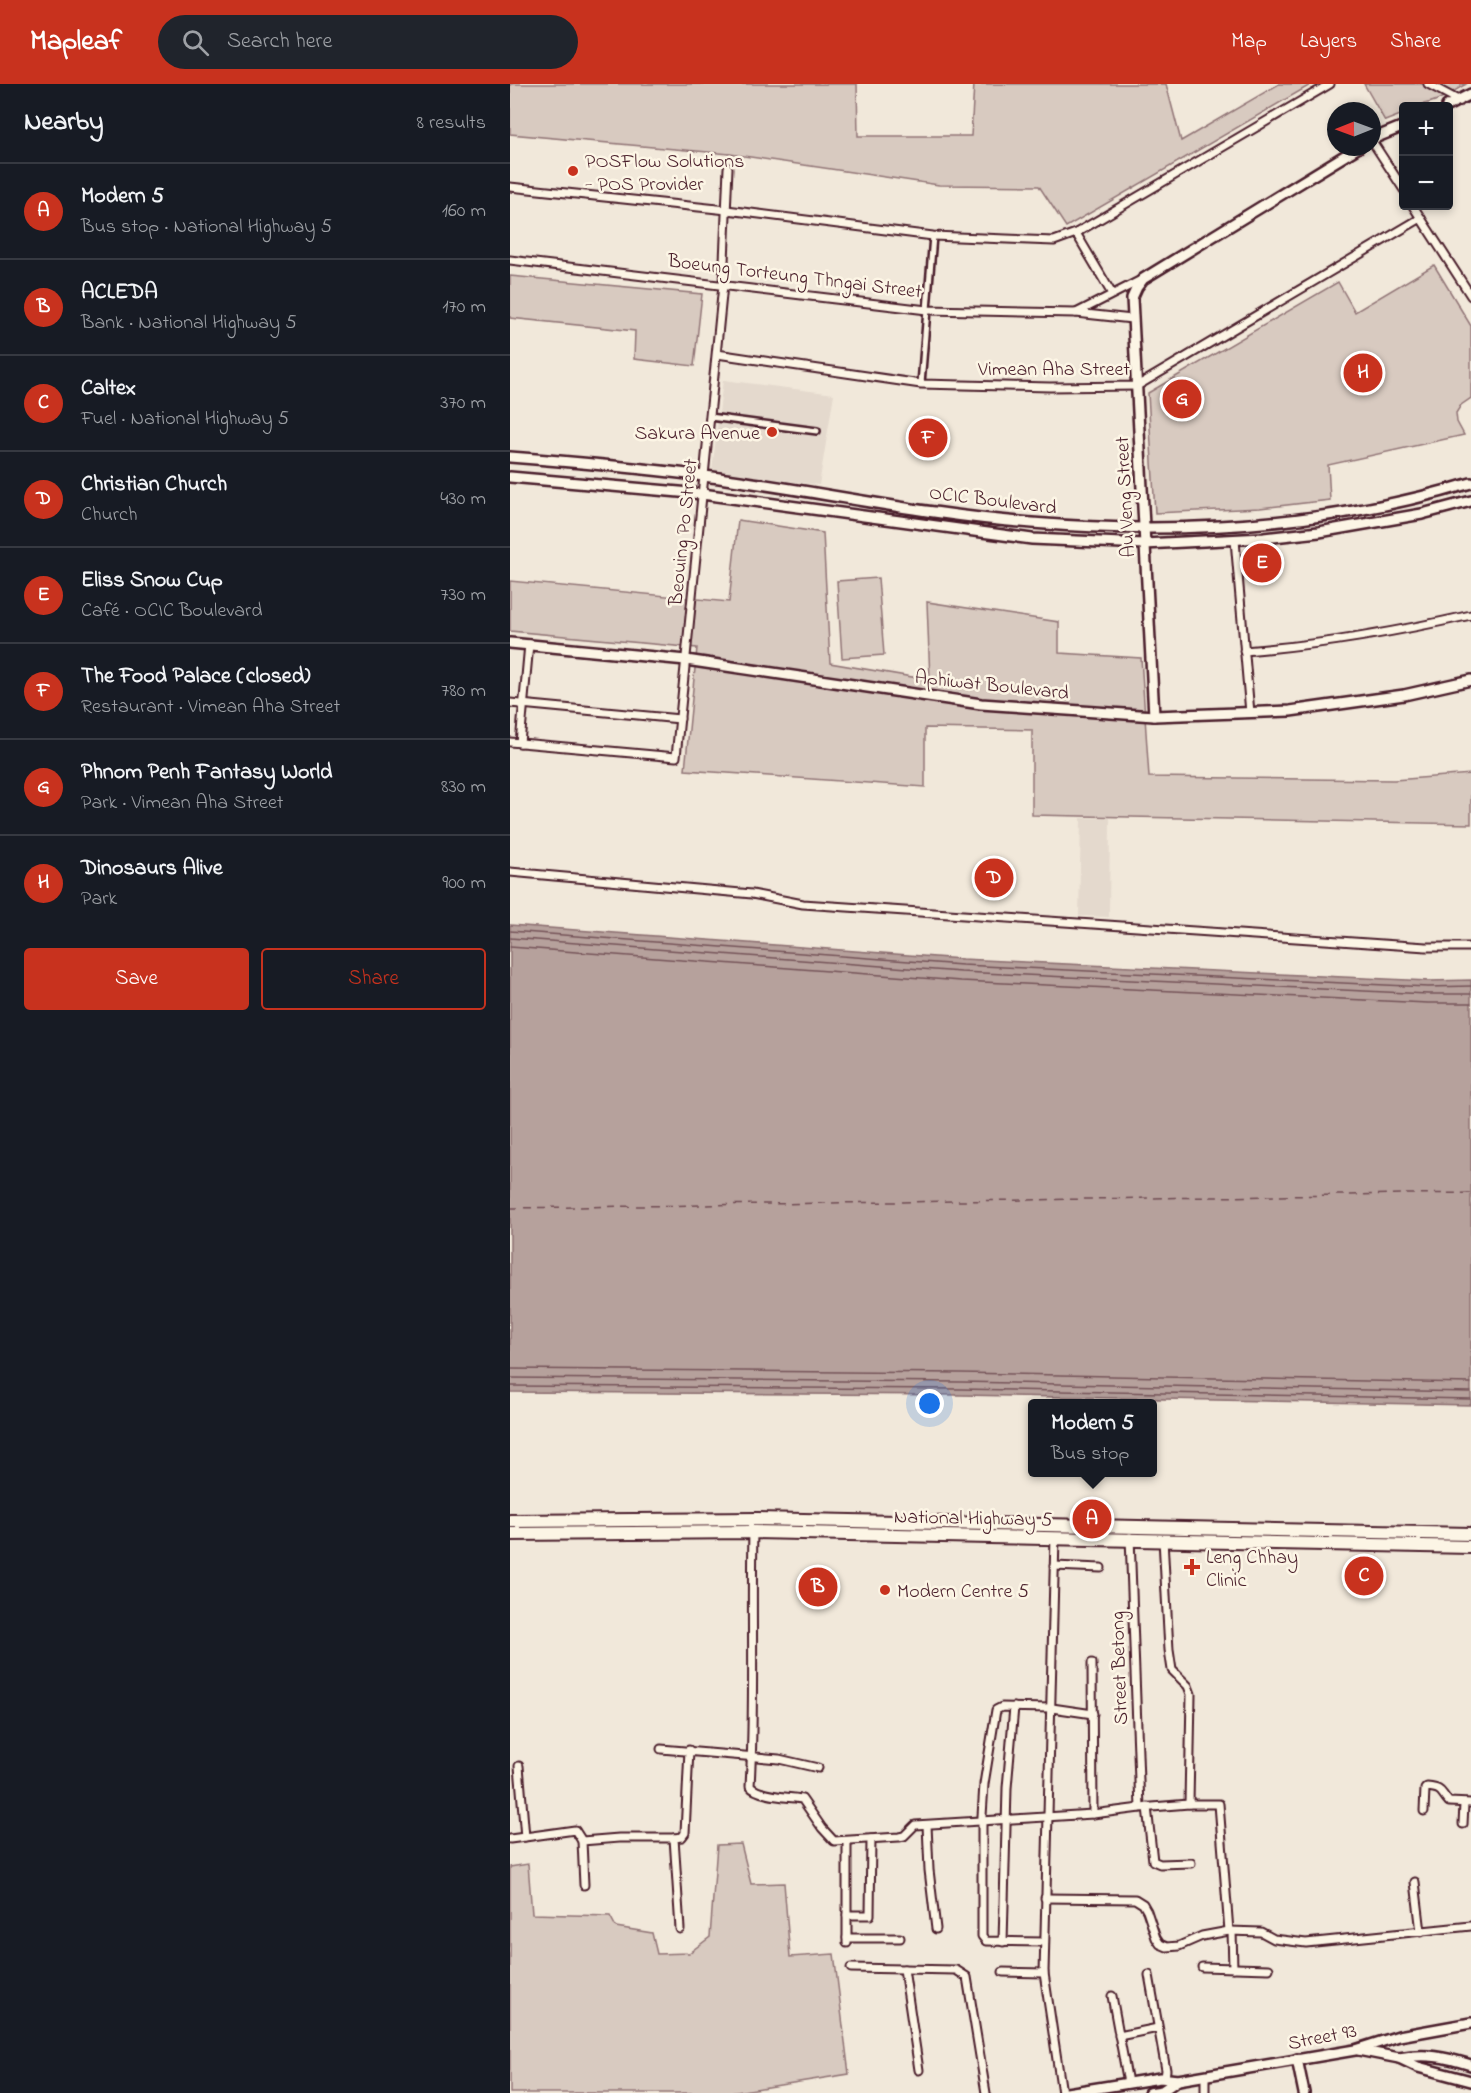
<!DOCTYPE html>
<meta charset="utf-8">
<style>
:root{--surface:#171b24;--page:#20242c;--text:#f1f3f6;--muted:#9ea1a6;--line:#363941;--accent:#c8321e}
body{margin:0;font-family:"Indie Flower",sans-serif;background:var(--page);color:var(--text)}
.controls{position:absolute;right:18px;top:18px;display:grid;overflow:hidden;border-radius:6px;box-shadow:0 3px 9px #0003}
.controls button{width:54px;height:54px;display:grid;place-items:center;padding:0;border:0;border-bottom:2px solid var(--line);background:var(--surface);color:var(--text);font:30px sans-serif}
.compass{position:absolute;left:817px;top:18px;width:54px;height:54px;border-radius:50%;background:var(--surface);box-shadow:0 3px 9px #0003;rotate:269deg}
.you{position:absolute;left:420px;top:1320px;width:21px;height:21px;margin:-15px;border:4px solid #fff;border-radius:50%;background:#1a73e8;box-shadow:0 0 0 9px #1a73e833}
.badge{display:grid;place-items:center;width:39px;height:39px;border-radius:50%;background:var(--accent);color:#fff;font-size:20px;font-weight:700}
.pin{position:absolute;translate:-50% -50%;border:3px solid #fff;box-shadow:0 2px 6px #0006}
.popup{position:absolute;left:518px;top:1315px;width:129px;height:78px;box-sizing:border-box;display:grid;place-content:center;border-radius:6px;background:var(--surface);filter:drop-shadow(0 2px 4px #0005);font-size:20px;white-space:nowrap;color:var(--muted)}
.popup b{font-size:22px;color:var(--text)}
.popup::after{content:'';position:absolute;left:50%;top:100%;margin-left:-12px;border:12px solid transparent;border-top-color:var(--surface)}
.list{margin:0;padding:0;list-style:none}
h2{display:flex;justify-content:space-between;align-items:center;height:78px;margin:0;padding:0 24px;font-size:26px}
h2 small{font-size:20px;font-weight:400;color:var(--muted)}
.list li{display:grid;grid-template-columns:39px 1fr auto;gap:18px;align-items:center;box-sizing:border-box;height:96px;padding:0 24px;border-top:2px solid var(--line)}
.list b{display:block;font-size:22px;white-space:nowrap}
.list p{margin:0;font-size:20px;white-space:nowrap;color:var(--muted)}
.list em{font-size:20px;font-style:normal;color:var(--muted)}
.actions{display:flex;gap:12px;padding:18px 24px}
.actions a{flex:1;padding:14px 0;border:2px solid var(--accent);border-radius:6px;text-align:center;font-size:21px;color:var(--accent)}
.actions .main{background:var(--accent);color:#fff}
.icon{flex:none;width:33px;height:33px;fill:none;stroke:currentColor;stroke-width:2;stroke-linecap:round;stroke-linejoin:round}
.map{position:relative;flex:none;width:961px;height:2009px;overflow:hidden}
header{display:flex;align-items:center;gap:36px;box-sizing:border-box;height:84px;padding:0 30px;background:var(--accent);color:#fff}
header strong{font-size:28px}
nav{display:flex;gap:33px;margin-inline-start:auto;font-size:21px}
.search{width:420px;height:54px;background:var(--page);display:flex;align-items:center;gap:15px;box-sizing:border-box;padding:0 21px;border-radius:33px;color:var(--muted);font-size:22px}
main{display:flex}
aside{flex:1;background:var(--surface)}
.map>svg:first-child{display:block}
.built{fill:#e4d9cd}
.green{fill:#d8cac0;stroke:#917476;stroke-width:1.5}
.water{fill:#b6a19c;stroke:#8b6d6f;stroke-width:1.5}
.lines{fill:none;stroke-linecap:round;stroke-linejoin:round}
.shore{stroke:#755358;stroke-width:1.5}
.ferry{stroke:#704c53;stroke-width:1.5;stroke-dasharray:8 6;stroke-linecap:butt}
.pedestrian-casing{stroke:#4a1f2b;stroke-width:10}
.minor-casing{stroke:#4a1f2b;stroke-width:11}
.tertiary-casing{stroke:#4a1f2b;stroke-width:14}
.trunk-casing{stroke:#4a1f2b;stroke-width:16}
.pedestrian{stroke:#fcf5e5;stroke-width:5}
.minor{stroke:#fcf5e5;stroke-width:7}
.tertiary{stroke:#fcf5e5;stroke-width:9}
.trunk{stroke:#fcf5e5;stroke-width:12}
.poi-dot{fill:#c8321e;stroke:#fcf5e5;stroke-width:2}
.labels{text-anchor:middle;stroke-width:5;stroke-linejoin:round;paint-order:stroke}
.poi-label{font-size:20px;fill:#4a1f2b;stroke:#fcf5e5;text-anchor:start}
.street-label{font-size:20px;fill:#4a1f2b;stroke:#fcf5e5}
</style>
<header>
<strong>Mapleaf</strong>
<div class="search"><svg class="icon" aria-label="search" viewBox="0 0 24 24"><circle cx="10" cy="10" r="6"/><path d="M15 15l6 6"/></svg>Search here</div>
<nav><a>Map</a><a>Layers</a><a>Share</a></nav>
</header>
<main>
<aside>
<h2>Nearby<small>8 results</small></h2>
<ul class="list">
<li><span class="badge">A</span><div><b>Modern 5</b><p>Bus stop · National Highway 5</p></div><em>160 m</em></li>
<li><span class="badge">B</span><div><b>ACLEDA</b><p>Bank · National Highway 5</p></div><em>170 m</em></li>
<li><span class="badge">C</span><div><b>Caltex</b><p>Fuel · National Highway 5</p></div><em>370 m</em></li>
<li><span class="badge">D</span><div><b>Christian Church</b><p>Church</p></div><em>430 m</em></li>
<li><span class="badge">E</span><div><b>Eliss Snow Cup</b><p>Café · OCIC Boulevard</p></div><em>730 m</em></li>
<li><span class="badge">F</span><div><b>The Food Palace (closed)</b><p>Restaurant · Vimean Aha Street</p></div><em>780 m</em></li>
<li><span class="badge">G</span><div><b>Phnom Penh Fantasy World</b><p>Park · Vimean Aha Street</p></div><em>830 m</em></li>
<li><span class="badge">H</span><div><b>Dinosaurs Alive</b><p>Park</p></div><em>900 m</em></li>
</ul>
<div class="actions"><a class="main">Save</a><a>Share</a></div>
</aside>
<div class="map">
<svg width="961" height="2009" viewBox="0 0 961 2009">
<rect width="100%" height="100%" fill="#f1e8da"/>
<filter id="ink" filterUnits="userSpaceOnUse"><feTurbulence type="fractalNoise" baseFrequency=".0167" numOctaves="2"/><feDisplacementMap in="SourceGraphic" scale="12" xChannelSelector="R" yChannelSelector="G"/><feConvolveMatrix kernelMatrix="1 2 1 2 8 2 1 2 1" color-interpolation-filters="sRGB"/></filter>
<g filter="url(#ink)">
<g class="built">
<path d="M213,296L324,310L309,401L202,387Z"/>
<path d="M571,734H600L599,833L569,832Z"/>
</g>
<g class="green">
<path d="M0,0H347L348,52H461L464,0H656L671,57L769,0H802L556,143L529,102L429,101L220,70L0,50Z"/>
<path d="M854,0H956C933,14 921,22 894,22L893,30L875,37Z"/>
<path d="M924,181L961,242V314L951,321L946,329L947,338L954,351L818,381L820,416L750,424L645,429L638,309L828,198L845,228Z"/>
<path d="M0,192L192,210L184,282L124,275L125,247L0,234Z"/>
<path d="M228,436L313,449L320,579L420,596L417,518L549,538V569L631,574L639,693L884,696L961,690V740L522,731V646L415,644V703L175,686L187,564L0,547V497L219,518Z"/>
<path d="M368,494L374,571L332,574L327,497Z"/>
<path d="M231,1760L241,1800L274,1799L280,1873L324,1870L339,1990L220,2009H0V1783L18,1780L22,1830L100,1832L106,1843L142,1849L147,1870L179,1869L200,1853L207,1761Z"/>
</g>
<path class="water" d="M0,841L452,875L919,897L961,896V1321L451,1311L0,1308Z"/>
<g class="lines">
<g class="shore">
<path d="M0,847L452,881L918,903L961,902"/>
<path d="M0,854L451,888L918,910H961"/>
<path d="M0,863L451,897L918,919H961"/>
<path d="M0,1285L451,1289L961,1299"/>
<path d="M0,1294L451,1298L961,1308"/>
<path d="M0,1302L451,1305L961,1315"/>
</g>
<path class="ferry" d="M0,1124L961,1109"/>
<g class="pedestrian-casing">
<g id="pedestrian">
<path d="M411,300L423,152"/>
<path d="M200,333L307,347"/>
</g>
</g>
<g class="minor-casing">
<g id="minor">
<path d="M918,0L950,17"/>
<path d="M862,57L894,106"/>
<path d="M0,103L217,126L423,152L544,157L566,149L820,0"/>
<path d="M903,122L961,212"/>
<path d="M566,149L602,210"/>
<path d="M0,176L417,226L566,229L631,196"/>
<path d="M566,229L622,235"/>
<path d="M207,270L411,300L540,303L627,302L911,134"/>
<path d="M725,456L740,629"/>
<path d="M734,567C811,561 886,548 961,531"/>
<path d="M0,619L170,635"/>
<path d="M0,658L166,673L213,201L218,84"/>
<path d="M10,659L19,560"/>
<path d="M0,788L242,810L293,820L916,863H961"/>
<path d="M243,1448C241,1533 245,1618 240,1702C247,1712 279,1713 292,1715L312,1744L324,1757L389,1753L394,1752L405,1741L583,1730L630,1724L679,1720H709L719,1847"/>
<path d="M545,1453L534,1889L552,2009"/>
<path d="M620,1453L630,1724"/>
<path d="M653,1455L659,1566L662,1586L678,1602L681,1610L679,1720"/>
<path d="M544,1482L591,1484"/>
<path d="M582,1579L583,1730"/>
<path d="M151,1665L269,1675L308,1684"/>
<path d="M9,1682L15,1753L65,1746L72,1757"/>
<path d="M637,1723L643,1777L650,1780L681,1779"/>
<path d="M914,1727L915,1705L917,1703C934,1705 929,1707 939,1718L961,1719"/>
<path d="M953,1740L954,1720"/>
<path d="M417,1741L419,1786L426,1845"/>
<path d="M0,1755L15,1753"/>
<path d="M337,1757V1859"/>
<path d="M905,1798L911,1848"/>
<path d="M74,1801L72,1757L109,1754H164"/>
<path d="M535,1814L625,1815L633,1820L637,1827L646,1854L650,1860L657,1863L669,1862L692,1852L719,1847L751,1848L764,1855L796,1859L961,1842"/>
<path d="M337,1831H360L361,1755"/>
<path d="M170,1845L164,1754L172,1753L175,1749L179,1666"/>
<path d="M722,1847L723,1884"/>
<path d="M337,1854H390"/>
<path d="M493,1858L497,1704L504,1623"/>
<path d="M534,1858L476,1857L472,1852V1732L474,1700L486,1626L492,1623L542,1624L583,1630"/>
<path d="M692,1883L759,1885"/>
<path d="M341,1884L446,1886L457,1893L476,2009"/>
<path d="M394,1885L409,1986"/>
<path d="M493,1888L534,1889"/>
<path d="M639,1891L656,1986L655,1994"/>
<path d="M602,1912L618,1999"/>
<path d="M609,1952L648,1944"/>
<path d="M695,1991V2009"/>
</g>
</g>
<g class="tertiary-casing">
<g id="tertiary">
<path d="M937,22L961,10"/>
<path d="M862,55L894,42"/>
<path d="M0,373C65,378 130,384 194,392C303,406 413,431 522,439C668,451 820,442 961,399"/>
<path d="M0,393L192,410L522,455L634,460L754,454L809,448L912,430L961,417"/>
<path d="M0,559L176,576L471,620L644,632L780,627L894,611L961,596"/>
<path d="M644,632L622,214L627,203L633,195L849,63"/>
<path d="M848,1966L889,1974L908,1983L961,1997"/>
<path d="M889,1974C916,1969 935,1973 961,1981"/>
<path d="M787,1975L794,2009"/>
<path d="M557,2009L650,1994L668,1996L845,1966L889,1952L961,1939"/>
<path d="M639,2009L652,2007L668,1996"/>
</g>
</g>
<g class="trunk-casing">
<g id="trunk">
<path d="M0,1437L247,1435L961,1450"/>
<path d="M0,1450L243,1448L961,1463"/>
</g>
</g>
<use href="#pedestrian" class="pedestrian"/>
<use href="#minor" class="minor"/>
<use href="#tertiary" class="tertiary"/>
<use href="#trunk" class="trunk"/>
</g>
</g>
<g class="poi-dot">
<circle cx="63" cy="87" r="6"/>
<circle cx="262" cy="348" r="6"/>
<path d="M679 1474h6v6h6v6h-6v6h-6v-6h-6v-6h6z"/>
<circle cx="375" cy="1506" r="6"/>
</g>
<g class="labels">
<g class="poi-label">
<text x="75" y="83">POSFlow Solutions<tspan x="75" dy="23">- POS Provider</tspan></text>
<text x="250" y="355" text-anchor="end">Sakura Avenue</text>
<text x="696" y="1479">Leng Chhay<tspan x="696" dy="23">Clinic</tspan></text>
<text x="387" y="1513">Modern Centre 5</text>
</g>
<g class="street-label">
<text transform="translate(285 191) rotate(7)" y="7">Boeung Torteung Thngai Street</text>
<text x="544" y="291">Vimean Aha Street</text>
<text transform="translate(614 413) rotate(-93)" y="7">Au Veng Street</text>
<text transform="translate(483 415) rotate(7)" y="7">OCIC Boulevard</text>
<text transform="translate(172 448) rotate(-84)" y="7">Beouing Po Street</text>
<text transform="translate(482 600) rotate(6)" y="7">Aphiwat Boulevard</text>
<text transform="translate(463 1433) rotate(1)" y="7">National Highway 5</text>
<text transform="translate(608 1584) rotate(-92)" y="7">Street Betong</text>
<text transform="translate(812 1952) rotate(-11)" y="7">Street 93</text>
</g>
</g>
</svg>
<div class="controls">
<button>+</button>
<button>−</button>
</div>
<svg class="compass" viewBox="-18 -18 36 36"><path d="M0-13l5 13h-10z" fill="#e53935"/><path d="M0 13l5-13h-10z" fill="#9ea1a6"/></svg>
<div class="you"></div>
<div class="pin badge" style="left:582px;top:1435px">A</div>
<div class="popup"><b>Modern 5</b>Bus stop</div>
<div class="pin badge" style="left:308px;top:1503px">B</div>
<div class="pin badge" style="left:854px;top:1492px">C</div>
<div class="pin badge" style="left:484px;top:794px">D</div>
<div class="pin badge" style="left:752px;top:479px">E</div>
<div class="pin badge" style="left:418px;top:354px">F</div>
<div class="pin badge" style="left:672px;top:315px">G</div>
<div class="pin badge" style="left:853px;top:289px">H</div>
</div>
</main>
